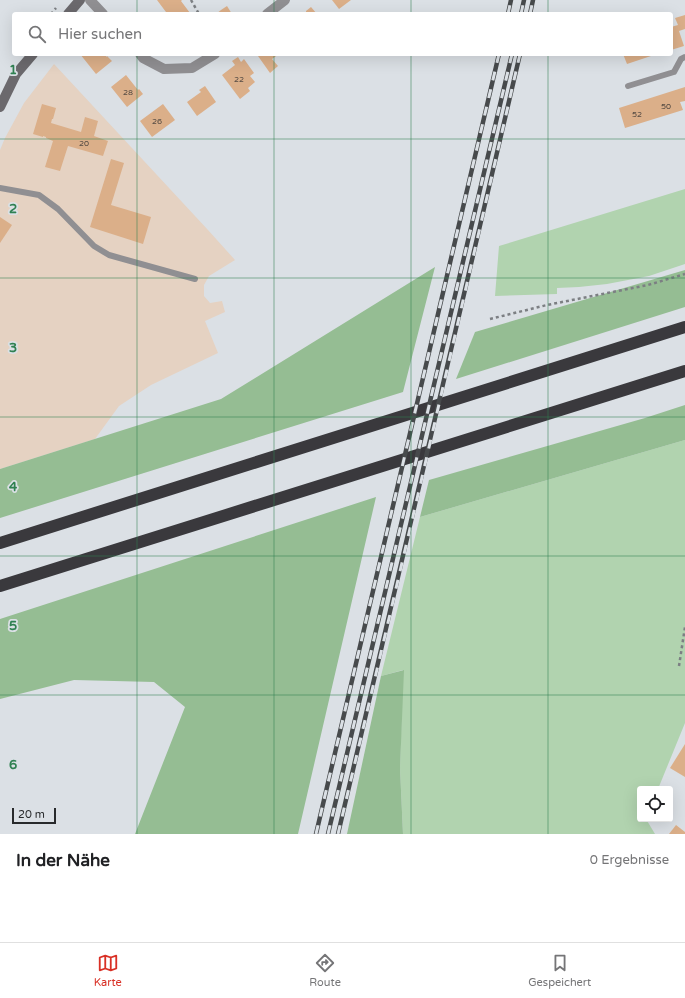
<!DOCTYPE html>
<html lang="de">
<meta charset="utf-8">
<style>
:root{--surface:#fff;--page:#f2f2f2;--text:#202124;--muted:#757577;--line:#e0e0e0;--accent:#d93025}
body{margin:0;font-family:"Varela Round",sans-serif;background:var(--page);color:var(--text)}
.controls{position:absolute;right:12px;bottom:12px;display:grid;overflow:hidden;border-radius:4px;box-shadow:0 4px 16px #0002}
.controls button{width:36px;height:36px;display:grid;place-items:center;padding:0;border:0;border-bottom:1px solid var(--line);background:var(--surface);color:var(--text);font:20px sans-serif}
.scale{position:absolute;left:12px;bottom:10px;width:44px;box-sizing:border-box;padding-left:4px;border:2px solid #282a2c;border-top:0;font-size:11px;line-height:14px;white-space:nowrap;color:#282a2c;-webkit-text-stroke:3px #dbe0e5;paint-order:stroke}
.list{margin:0;padding:0;list-style:none}
h2{display:flex;justify-content:space-between;align-items:center;height:52px;margin:0;padding:0 16px;font-size:17px}
h2 small{font-size:13px;font-weight:400;color:var(--muted)}
.icon{flex:none;width:22px;height:22px;fill:none;stroke:currentColor;stroke-width:2;stroke-linecap:round;stroke-linejoin:round}
.map{position:relative;flex:none;width:685px;height:834px;overflow:hidden}
.search{position:absolute;background:var(--surface);box-shadow:0 4px 16px #0002;left:12px;right:12px;top:12px;height:44px;display:flex;align-items:center;gap:10px;box-sizing:border-box;padding:0 14px;border-radius:4px;color:var(--muted);font-size:15px}
.sheet{height:108px;background:var(--surface)}
nav{display:flex;justify-content:space-around;align-items:center;box-sizing:border-box;height:56px;border-top:1px solid var(--line);background:var(--surface);font-size:11px;color:var(--muted)}
nav a{display:grid;justify-items:center;gap:2px}
nav .on{color:var(--accent)}
.map>svg:first-child{display:block}
.commercial{fill:#e5d2c2}
.green{fill:#b1d3af}
.forest{fill:#95bd93}
.building{fill:#dbaf89}
.lines{fill:none;stroke-linecap:round;stroke-linejoin:round}
.path{stroke:#7c7f83;stroke-width:2.5;stroke-dasharray:3 3;stroke-linecap:butt}
.service{stroke:#908f92;stroke-width:6}
.minor{stroke:#908f92;stroke-width:10}
.secondary{stroke:#6b696d;stroke-width:10}
.motorway{stroke:#3a393d;stroke-width:12}
.rail-casing{stroke:#474a4c;stroke-width:4.5}
.rail{stroke:#dbe0e5;stroke-width:3;stroke-dasharray:9;stroke-linecap:butt}
.grid{fill:none;stroke:#308152;stroke-width:1;stroke-opacity:0.55}
.labels{text-anchor:middle;stroke-width:3.5;stroke-linejoin:round;paint-order:stroke}
.number-label{font-size:8px;fill:#554b43}
.grid-label{font-size:13px;text-anchor:middle;font-weight:bold;fill:#308152;stroke:#dbe0e5;stroke-width:3.5;stroke-linejoin:round;paint-order:stroke}
</style>
<div class="map">
<svg width="685" height="834" viewBox="0 0 685 834">
<rect width="100%" height="100%" fill="#dbe0e5"/>
<path class="commercial" d="M54,64L208,230L235,260L209,276L204,285V296L210,303L222,301L225,312L205,321L218,353L151,385L119,406L95,439L0,469V150L5,138L24,103Z"/>
<g class="green">
<path d="M685,189V264L649,276L607,284L579,287L557,288V294L495,296L499,246Z"/>
<path d="M685,440V723L658,789H640V819H646L655,834H403L400,768L403,670L381,676L420,517Z"/>
</g>
<g class="forest">
<path d="M435,267L403,392L0,518V469L221,399Z"/>
<path d="M685,270V307L456,379L475,332Z"/>
<path d="M685,405V440L420,517L429,480L645,418Z"/>
<path d="M376,497L298,834H135L185,707L154,682L74,680L0,699V619Z"/>
<path d="M404,670L400,768L403,834H347L381,676Z"/>
</g>
<g class="building">
<path d="M157,0H182L181,1L190,13L164,14L166,12Z"/>
<path d="M332,0H351L339,9Z"/>
<path d="M227,6L232,14H216L221,10Z"/>
<path d="M311,7L317,14H303L306,12V11Z"/>
<path d="M685,15V29L679,31L684,46L671,50V27L678,25L675,18Z"/>
<path d="M80,54H104L107,57V56L112,61L96,74Z"/>
<path d="M261,54H279L272,59L278,66L270,73L258,56Z"/>
<path d="M623,54H657L627,64Z"/>
<path d="M238,57L241,62L244,59L254,73L250,76L255,82L248,88L250,91L240,99L222,75L235,65L232,61Z"/>
<path d="M126,75L138,90L139,89L143,94L127,107L111,87Z"/>
<path d="M205,86L216,102L197,116L187,102L201,92L199,90Z"/>
<path d="M685,87V101L680,102L683,110L625,128L619,108Z"/>
<path d="M42,104L56,108L53,119H52L51,123L81,132L85,117L98,121L94,136L108,141L103,156L68,146L60,171L45,167L53,141L46,138V137L43,136V137L33,134Z"/>
<path d="M163,104L175,120L152,137L140,121Z"/>
<path d="M111,159L124,163L111,205L151,217L143,244L90,227Z"/>
<path d="M0,217L12,225L0,243Z"/>
<path d="M685,744V777L670,768Z"/>
<path d="M676,825L685,832V834H669Z"/>
</g>
<g class="lines">
<g class="path">
<path d="M191,0L199,14"/>
<path d="M51,14L56,8"/>
<path d="M490,319L547,305L648,285L685,274"/>
<path d="M679,666L685,627"/>
</g>
<g class="service">
<path d="M628,86L674,72L681,59L685,57"/>
<path d="M0,188L39,195L58,209L94,246L109,255L195,279"/>
</g>
<g class="minor">
<path d="M90,0L103,14"/>
<path d="M267,14L285,0"/>
<path d="M140,54L143,58L164,69L192,68L215,54"/>
</g>
<g class="secondary">
<path d="M68,14L80,0"/>
<path d="M0,107L16,74L33,54"/>
</g>
<g class="motorway">
<path d="M0,543L685,327"/>
<path d="M0,586L685,371"/>
</g>
<g class="rail-casing">
<g id="rail">
<path d="M508,14L511,0"/>
<path d="M521,14L524,0"/>
<path d="M530,14L533,0"/>
<path d="M316,834L499,54"/>
<path d="M328,834L512,54"/>
<path d="M338,834C400,574 460,314 520,54"/>
</g>
</g>
<use href="#rail" class="rail"/>
</g>
<path class="grid" d="M137,0V14M274,0V14M411,0V14M548,0V14M137,54V834M274,54V834M411,54V834M548,54V834M0,139H685M0,278H685M0,417H685M0,556H685M0,695H685"/>
<g class="labels">
<g class="number-label">
<text x="239" y="82">22</text>
<text x="128" y="95">28</text>
<text x="666" y="109">50</text>
<text x="637" y="117">52</text>
<text x="157" y="124">26</text>
<text x="84" y="146">20</text>
</g>
</g>
<g class="grid-label">
<text x="13" y="74">1</text>
<text x="13" y="213">2</text>
<text x="13" y="352">3</text>
<text x="13" y="491">4</text>
<text x="13" y="630">5</text>
<text x="13" y="769">6</text>
</g>
</svg>
<div class="controls">
<button><svg class="icon" aria-label="locate" viewBox="0 0 24 24"><circle cx="12" cy="12" r="6"/><path d="M12 2v4M12 18v4M2 12h4M18 12h4"/></svg></button>
</div>
<div class="scale">20 m</div>
<div class="search"><svg class="icon" aria-label="search" viewBox="0 0 24 24"><circle cx="10" cy="10" r="6"/><path d="M15 15l6 6"/></svg>Hier suchen</div>
</div>
<section class="sheet">
<h2>In der Nähe<small>0 Ergebnisse</small></h2>
<ul class="list">
</ul>
</section>
<nav>
<a class="on"><svg class="icon" aria-label="map" viewBox="0 0 24 24"><path d="M3 6l6-2 6 2 6-2v14l-6 2-6-2-6 2zM9 4v14M15 6v14"/></svg>Karte</a>
<a><svg class="icon" aria-label="directions" viewBox="0 0 24 24"><path d="M12 3l9 9-9 9-9-9zM9 14v-3h6M13 9l2 2-2 2"/></svg>Route</a>
<a><svg class="icon" aria-label="saved" viewBox="0 0 24 24"><path d="M7 4h10v16l-5-4-5 4z"/></svg>Gespeichert</a>
</nav>
